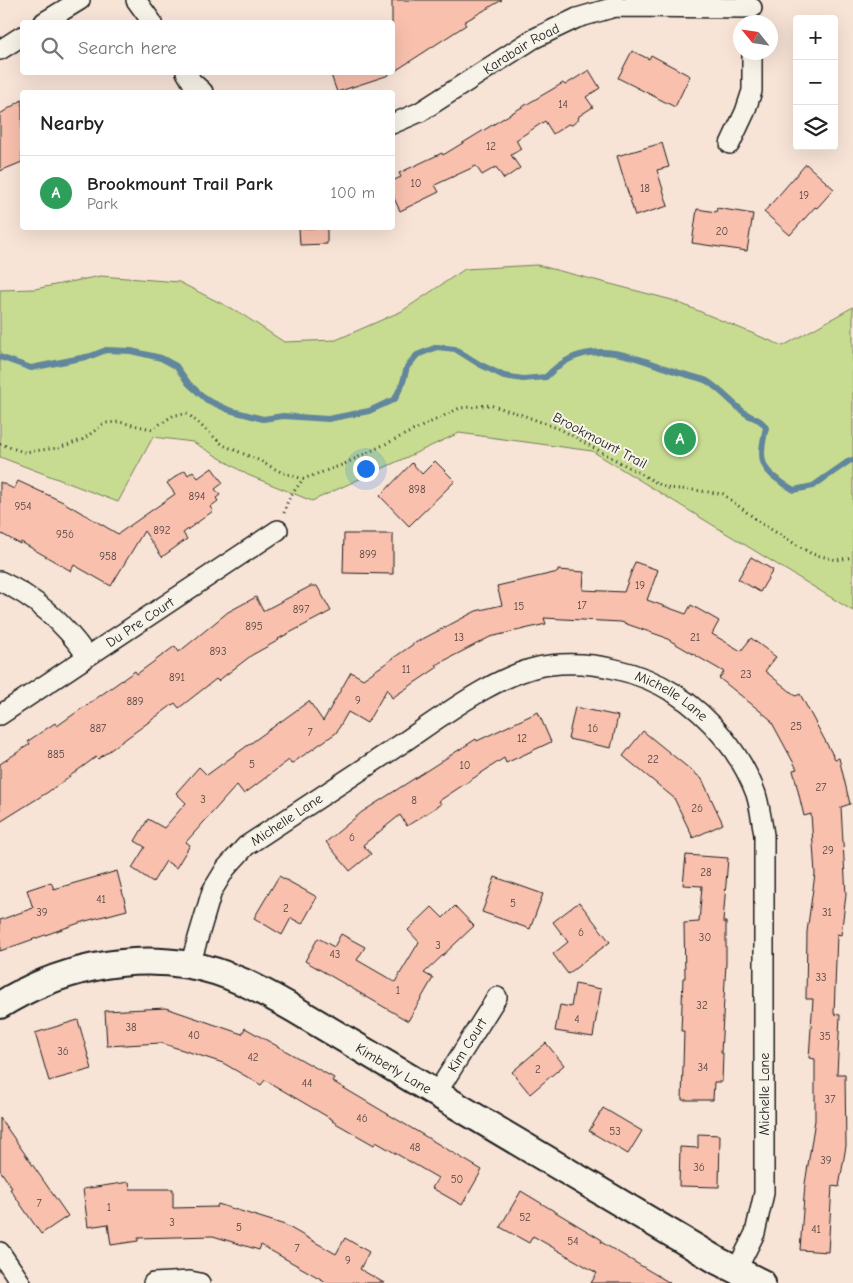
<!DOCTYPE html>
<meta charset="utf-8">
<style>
:root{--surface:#fff;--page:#f2f2f2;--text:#222;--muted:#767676;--line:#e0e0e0;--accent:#7c3aed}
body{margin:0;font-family:"Comic Neue",sans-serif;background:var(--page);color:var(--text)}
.controls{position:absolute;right:15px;top:15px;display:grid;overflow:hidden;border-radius:5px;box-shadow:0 5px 20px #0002}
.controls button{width:45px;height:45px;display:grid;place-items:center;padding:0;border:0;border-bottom:1px solid var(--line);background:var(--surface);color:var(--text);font:25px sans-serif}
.compass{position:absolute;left:733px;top:15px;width:45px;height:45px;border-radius:50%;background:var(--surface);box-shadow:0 5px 20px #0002;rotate:300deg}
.you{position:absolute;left:365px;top:468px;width:18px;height:18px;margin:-12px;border:4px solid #fff;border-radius:50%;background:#1a73e8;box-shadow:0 0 0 8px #1a73e833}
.badge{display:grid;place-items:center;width:32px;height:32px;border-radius:50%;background:var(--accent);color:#fff;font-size:16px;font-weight:700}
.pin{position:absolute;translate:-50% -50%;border:2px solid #fff;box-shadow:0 1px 5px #0006}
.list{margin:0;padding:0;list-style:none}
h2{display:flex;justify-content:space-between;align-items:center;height:65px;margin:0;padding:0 20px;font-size:21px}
h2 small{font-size:16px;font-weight:400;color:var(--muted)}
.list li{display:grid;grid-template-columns:32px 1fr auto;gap:15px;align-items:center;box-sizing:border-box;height:75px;padding:0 20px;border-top:1px solid var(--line)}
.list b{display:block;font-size:19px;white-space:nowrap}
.list p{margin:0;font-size:16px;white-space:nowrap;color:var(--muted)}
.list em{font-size:16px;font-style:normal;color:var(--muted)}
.icon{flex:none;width:28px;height:28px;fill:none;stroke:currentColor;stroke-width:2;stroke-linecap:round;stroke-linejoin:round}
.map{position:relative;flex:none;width:853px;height:1283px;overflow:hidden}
.search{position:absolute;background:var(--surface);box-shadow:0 5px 20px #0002;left:20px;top:20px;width:375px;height:55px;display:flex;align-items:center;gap:12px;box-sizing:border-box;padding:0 18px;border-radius:5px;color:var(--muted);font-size:19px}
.panel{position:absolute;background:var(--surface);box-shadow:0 5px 20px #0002;left:20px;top:90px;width:375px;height:140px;border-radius:5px}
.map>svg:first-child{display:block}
.green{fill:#c8dc91;stroke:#727c56}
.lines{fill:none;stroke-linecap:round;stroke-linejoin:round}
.stream{stroke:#62879c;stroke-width:6}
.building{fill:#f9c0ae;stroke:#1c1c1c}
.street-casing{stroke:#1c1c1c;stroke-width:22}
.secondary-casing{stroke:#1c1c1c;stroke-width:30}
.path{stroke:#1c1c1c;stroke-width:3;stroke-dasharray:1 4;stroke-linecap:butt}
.street{stroke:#f7f3e8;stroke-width:19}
.secondary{stroke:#f7f3e8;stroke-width:26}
.labels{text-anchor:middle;stroke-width:4;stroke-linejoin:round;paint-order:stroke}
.number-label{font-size:11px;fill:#534540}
.street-label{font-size:14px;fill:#1c1c1c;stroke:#f7f3e8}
</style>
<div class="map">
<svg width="853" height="1283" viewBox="0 0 853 1283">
<rect width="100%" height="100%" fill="#f8e4d7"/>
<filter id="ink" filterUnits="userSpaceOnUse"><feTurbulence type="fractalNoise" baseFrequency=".02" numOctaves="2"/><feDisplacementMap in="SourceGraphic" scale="10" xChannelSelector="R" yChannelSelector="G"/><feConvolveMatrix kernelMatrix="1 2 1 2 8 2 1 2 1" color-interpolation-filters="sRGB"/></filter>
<g filter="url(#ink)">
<path class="green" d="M537,265L672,300L783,346L853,307V611L592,451L459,433L312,501L248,475L193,442L153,437L118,502L0,457V290L35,289L100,276L179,282L240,313L284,342L336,340L402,311L465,269Z"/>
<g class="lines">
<path class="stream" d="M0,357L31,368L91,356L106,350L131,351L161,358L176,366L189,384L207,400L229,410L263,419L283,416L328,419L369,411L395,399L403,382L407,367L417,355L437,347L455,349L479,364L504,376L523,379L546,377C585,335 629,355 674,371C682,374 701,378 707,381C721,390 732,403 745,413C754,420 760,417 766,428C757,465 762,471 794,490L813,486L849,461L853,460"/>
</g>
<g class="building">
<path d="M392,0H502L464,22L466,25L392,73Z"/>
<path d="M632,51L649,59L651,55L690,76L675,107L618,78Z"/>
<path d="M589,70L600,88L586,97L593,107L579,116L578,120L572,125L568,124L553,134L545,121L516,140L521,149L511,155L520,168L504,179L496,167L482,175L476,166L435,185L439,192L400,211L392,194V181L401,177L399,173L442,153L443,155L517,110L563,83L565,85Z"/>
<path d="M330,72H389V75L337,92Z"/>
<path d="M22,100V162L0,171V114Z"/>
<path d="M662,143L669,167L657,170L668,206L635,216L617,156Z"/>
<path d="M806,164L834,189L817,208L815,207L790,235L764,212Z"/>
<path d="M717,208L753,214L747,251L692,243L697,209L716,212Z"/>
<path d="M299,228H327V244L300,245Z"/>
<path d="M435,461L455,481L409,526L380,496L412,463L422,474Z"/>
<path d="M212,468L223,483L215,489L220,495L216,498L218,501L210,507L213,511L183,533L187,539L162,557L144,531L111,586L74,565L71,571L21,542L20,544L0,533V482L14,489L18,481L63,502L118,534L175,494L167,483L185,470L188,475L193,471L198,478Z"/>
<path d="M344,534H393V574L343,573Z"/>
<path d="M751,557L773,570L760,592L738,579Z"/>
<path d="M635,562L658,570L647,600L686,614L691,605L719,621L712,634L741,651L751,638L776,657L765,671L796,696L800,694L835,759L839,758L850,804L841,807L846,895L841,935L837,934L834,1014L840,1015L837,1074H845L846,1146L839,1187L832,1186L828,1252L800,1250L805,1184L815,1120V1059L809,1058L813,999H806L807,932L815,874L811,814L804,816L793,770L797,769L770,719L719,678L724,672L664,637L621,622L544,618L546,624L490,637L436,665L438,667L392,698L387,689L367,723L348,712L336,733L291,764L289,760L244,794L237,785L186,842L190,845L176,868L166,861L153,882L132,868L145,847L135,841L148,819L164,828L186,803L176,793L199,767L207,775L309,701L323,721L351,672L363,679L415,643L476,611L502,605L497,586L558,572V570L584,572L583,590L624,592Z"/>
<path d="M311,586H317L331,611L278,639L279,640L252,655L218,681L216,679L179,708L175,703L98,759L96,757L48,792L0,822V764L30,744L28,741L55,723L57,726L135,671L137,674L175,646L179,652L228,612L256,597L263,611Z"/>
<path d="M575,707L618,716L611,748L568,739Z"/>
<path d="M538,712L551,742L506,763L504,758L439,801L441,804L407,826L400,815L363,845L371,854L350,871L326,842L362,812L476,739L477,741Z"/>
<path d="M643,731L702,779L723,824L693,838L674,798L623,756Z"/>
<path d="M686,855L728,858L723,922H726V963L721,1053H723L722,1082H714L713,1100H682L684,1031H681L683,978H685L684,923L699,922L702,886L683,885Z"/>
<path d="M117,871L127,910L82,922L0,951V920L33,908L27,890L51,882L54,889Z"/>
<path d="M279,876L317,897L302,924L291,918L282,935L254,918Z"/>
<path d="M495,877L543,894L530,929L482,912Z"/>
<path d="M579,902L610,942L568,974L553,954L568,942L553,922Z"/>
<path d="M455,906L474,926L424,973L433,978L408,1021L305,961L318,938L334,947L341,934L365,947L357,960L395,982L419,942L408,930L432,907L443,918Z"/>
<path d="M575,984L601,989L593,1037L555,1031L560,1005L571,1007Z"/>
<path d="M166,1008L242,1034L245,1028L334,1078L332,1081L482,1170L462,1205L432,1188L438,1178L376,1142L374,1145L332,1121L333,1120L265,1080L261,1085L223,1063L161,1043L107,1046L105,1011Z"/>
<path d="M78,1020L92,1069L49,1081L35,1033Z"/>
<path d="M546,1043L564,1065L530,1094L512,1072Z"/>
<path d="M603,1108L642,1131L628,1154L589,1131Z"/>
<path d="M0,1118L68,1216L41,1234L10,1189L12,1188L0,1170Z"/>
<path d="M698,1134L720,1135L719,1187L679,1186L680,1147L698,1148Z"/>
<path d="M129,1182L130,1189H173V1208L217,1207L218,1204L285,1225L336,1254L345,1238L369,1252L360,1269L384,1283H328L261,1245L259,1250L213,1236L138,1238V1241L111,1245L108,1224L88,1227L83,1189Z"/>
<path d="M521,1191L602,1240L601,1242L670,1283H591L597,1273L533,1236L529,1243L500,1227Z"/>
</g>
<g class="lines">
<g class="street-casing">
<g id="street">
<path d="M136,0L152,22"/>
<path d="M44,22L80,0"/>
<path d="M0,50L22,36"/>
<path d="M186,72L192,82L203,92"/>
<path id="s1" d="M392,124L420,112L533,39L577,18L615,7L752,8"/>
<path d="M730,144L745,112L752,91V52"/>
<path d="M0,581C37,598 64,623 87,656"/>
<path id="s2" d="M0,715L278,530"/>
<path id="s3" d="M190,965L212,891L226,868L246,846C298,812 349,778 401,744C441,717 502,670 550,665C592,660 639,671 674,693C710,716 741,753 756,794C760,807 762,822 764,835V1193L755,1233L736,1271"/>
<path id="s4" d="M436,1094L497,997"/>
<path d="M0,1252L21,1283"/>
<path d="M153,1283L190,1281L200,1283"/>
</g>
</g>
<g class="secondary-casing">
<g id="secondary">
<path id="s5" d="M0,1005C56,970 124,954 189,965C227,971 261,990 294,1009L718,1261L762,1283"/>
</g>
</g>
<g class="path">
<path d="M0,444L24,452L58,448L82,440L105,423L119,422L152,429L174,415L188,414L223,445L258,460L281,472L303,479L342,465L460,408L490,405L520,414L562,430L666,488L694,490L723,494L762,524L812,554L837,560L853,557"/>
<path d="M284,513L288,500L303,479"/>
</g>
<use href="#street" class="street"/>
<use href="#secondary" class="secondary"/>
</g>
</g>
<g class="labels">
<g class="number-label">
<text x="563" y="108">14</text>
<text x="491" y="150">12</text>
<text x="416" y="187">10</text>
<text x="645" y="192">18</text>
<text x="804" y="199">19</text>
<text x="722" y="235">20</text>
<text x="417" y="493">898</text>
<text x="197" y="500">894</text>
<text x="23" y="510">954</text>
<text x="162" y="534">892</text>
<text x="65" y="538">956</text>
<text x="368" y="558">899</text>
<text x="108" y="560">958</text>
<text x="640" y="589">19</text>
<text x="582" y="609">17</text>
<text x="519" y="610">15</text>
<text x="301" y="613">897</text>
<text x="254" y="630">895</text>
<text x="459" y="641">13</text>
<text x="695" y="641">21</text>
<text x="218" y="655">893</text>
<text x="406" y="673">11</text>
<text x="746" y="678">23</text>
<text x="177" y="681">891</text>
<text x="358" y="704">9</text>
<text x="135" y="705">889</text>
<text x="796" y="730">25</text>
<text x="98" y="732">887</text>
<text x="593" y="732">16</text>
<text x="310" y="736">7</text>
<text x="522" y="742">12</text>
<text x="56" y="758">885</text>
<text x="653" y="763">22</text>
<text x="252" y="768">5</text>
<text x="465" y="769">10</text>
<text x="821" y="791">27</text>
<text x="203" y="803">3</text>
<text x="414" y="804">8</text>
<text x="697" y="812">26</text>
<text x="352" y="841">6</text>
<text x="828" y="854">29</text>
<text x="706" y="876">28</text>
<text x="101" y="903">41</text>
<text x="513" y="907">5</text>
<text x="286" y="912">2</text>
<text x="42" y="916">39</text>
<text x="827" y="916">31</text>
<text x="581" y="936">6</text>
<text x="705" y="941">30</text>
<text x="438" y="949">3</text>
<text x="335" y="958">43</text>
<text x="821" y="981">33</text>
<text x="398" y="994">1</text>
<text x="702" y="1009">32</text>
<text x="577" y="1023">4</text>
<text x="131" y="1031">38</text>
<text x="194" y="1039">40</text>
<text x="825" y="1040">35</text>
<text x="63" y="1055">36</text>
<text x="253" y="1061">42</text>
<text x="703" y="1071">34</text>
<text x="538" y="1073">2</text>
<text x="307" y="1087">44</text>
<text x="830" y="1103">37</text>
<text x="362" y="1122">46</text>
<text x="615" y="1135">53</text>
<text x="415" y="1151">48</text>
<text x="826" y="1164">39</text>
<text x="699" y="1171">36</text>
<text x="457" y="1183">50</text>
<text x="39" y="1207">7</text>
<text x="109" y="1211">1</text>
<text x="525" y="1221">52</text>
<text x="172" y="1226">3</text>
<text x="239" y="1231">5</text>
<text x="816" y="1233">41</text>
<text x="573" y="1245">54</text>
<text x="297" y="1252">7</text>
<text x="348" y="1264">9</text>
</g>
<g class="street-label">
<text dy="5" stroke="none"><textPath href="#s1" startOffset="150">Karabair Road</textPath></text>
<text transform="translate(600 440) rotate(28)" y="5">Brookmount Trail</text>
<text dy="5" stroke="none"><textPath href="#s2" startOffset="168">Du Pre Court</textPath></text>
<text dy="5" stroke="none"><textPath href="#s3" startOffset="618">Michelle Lane</textPath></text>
<text dy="5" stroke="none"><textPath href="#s3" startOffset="182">Michelle Lane</textPath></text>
<text dy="5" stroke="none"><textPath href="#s4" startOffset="58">Kim Court</textPath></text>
<text dy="5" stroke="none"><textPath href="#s5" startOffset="428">Kimberly Lane</textPath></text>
<text transform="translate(764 1094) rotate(-90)" y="5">Michelle Lane</text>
</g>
</g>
</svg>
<div class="controls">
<button>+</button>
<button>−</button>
<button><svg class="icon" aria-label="layers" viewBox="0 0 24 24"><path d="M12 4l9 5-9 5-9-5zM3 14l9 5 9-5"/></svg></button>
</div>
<svg class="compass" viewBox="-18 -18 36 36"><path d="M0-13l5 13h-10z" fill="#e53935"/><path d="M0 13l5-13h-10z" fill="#767676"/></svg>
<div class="you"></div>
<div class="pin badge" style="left:680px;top:439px;background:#2e9e5b">A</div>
<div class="search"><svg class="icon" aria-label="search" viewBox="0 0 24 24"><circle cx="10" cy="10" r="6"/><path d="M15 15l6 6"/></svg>Search here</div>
<section class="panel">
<h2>Nearby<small></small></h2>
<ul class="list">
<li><span class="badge" style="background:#2e9e5b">A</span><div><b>Brookmount Trail Park</b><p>Park</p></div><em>100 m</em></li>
</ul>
</section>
</div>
